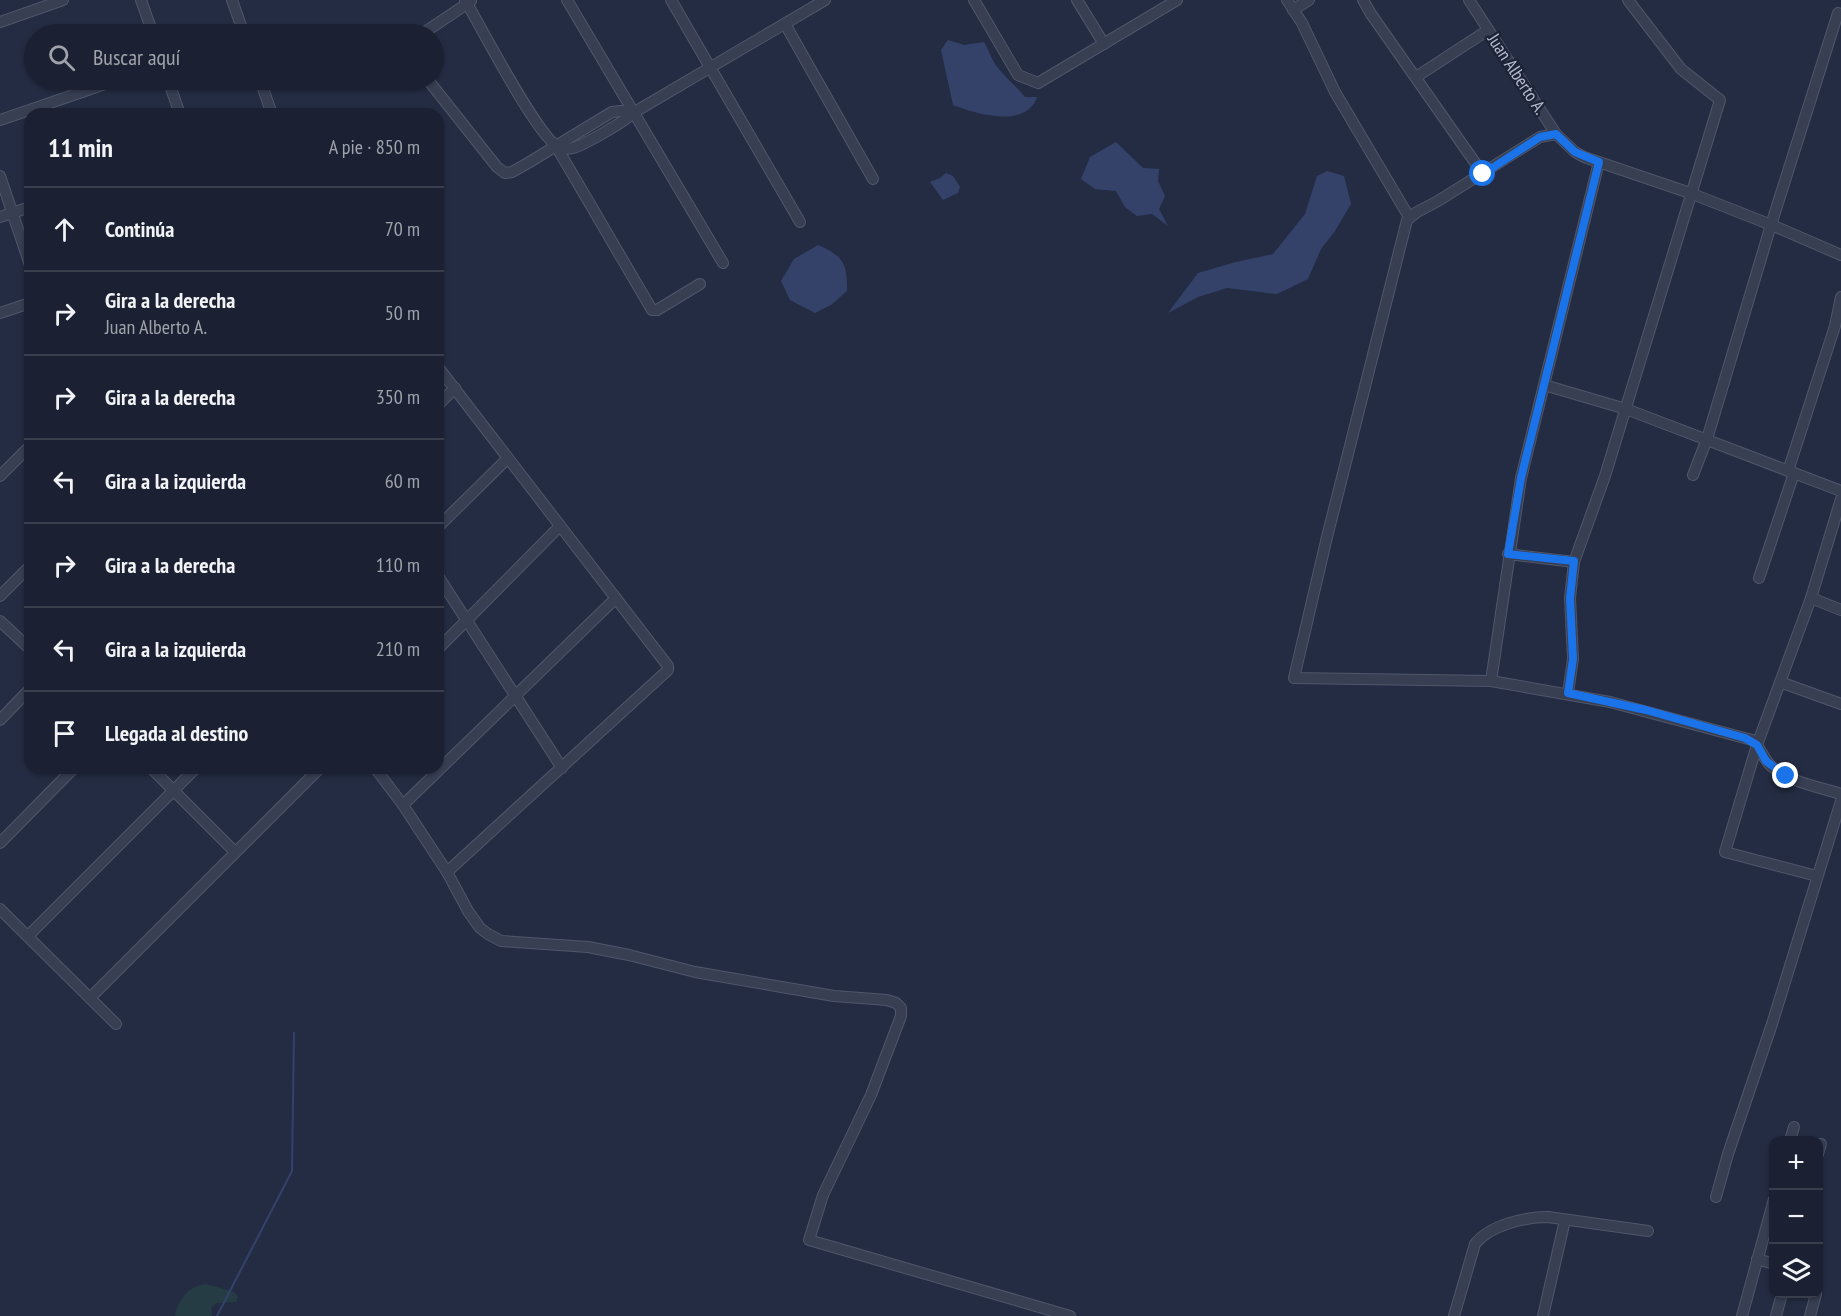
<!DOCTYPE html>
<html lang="es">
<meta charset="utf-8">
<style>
:root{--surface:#1b2132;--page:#24293a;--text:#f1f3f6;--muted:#a0a3ac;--line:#393e4d}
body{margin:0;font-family:"PT Sans Narrow",sans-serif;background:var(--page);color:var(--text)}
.controls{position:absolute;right:18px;bottom:18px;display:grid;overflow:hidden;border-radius:12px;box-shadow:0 2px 4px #0004}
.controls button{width:54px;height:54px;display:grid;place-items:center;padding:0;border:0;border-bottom:2px solid var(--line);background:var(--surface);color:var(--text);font:30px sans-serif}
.stop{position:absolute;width:18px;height:18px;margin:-14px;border:4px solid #1a73e8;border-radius:50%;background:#fff}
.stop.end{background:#1a73e8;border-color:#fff;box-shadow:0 2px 6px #0008}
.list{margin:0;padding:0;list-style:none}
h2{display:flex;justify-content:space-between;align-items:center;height:78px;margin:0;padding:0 24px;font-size:26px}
h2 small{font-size:20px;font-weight:400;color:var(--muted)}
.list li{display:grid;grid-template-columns:39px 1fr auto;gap:18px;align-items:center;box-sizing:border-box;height:84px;padding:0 24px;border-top:2px solid var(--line)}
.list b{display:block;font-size:22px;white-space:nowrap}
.list p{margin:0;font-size:20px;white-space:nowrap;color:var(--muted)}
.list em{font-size:20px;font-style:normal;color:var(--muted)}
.icon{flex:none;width:33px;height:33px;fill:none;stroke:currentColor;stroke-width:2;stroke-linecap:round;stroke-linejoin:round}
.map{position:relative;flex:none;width:1841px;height:1316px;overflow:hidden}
.search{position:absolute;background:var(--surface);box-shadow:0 2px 4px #0004;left:24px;top:24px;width:420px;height:66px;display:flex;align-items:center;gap:15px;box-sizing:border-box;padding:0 21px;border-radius:33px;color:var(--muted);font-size:22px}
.panel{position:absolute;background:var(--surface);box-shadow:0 2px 4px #0004;left:24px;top:108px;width:420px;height:666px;border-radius:18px}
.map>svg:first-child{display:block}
.green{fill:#263c44}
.water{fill:#34426a}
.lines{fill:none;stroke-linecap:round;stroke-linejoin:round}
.stream{stroke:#34426a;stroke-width:2}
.minor-casing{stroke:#50576a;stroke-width:12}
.minor{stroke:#383f53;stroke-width:10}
.route{stroke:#1a73e8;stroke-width:8}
.labels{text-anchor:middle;stroke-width:5;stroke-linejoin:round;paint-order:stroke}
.street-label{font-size:18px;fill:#b5bbcd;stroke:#1d2438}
</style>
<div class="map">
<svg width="1841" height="1316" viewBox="0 0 1841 1316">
<rect width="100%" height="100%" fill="#242c43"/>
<path class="green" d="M206,1284L234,1292L238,1297L236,1302L216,1303L211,1308L212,1316H175C178,1299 189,1286 206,1284Z"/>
<g class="water">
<path d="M948,40L964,45L984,42C989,50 992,61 998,68C1007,79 1016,86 1025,97H1037C1026,129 976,114 953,105L941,50Z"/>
<path d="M1116,142L1143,168L1159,169L1158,181L1165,196L1159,209L1168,226L1152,214L1137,216L1125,207L1116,191L1095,189L1081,179L1090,157Z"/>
<path d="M1327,171L1344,176L1351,204L1335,231L1321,249L1308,279L1277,294L1227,288L1198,297L1168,313L1198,273L1236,262L1273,254L1305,214L1317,176Z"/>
<path d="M946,173L953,176L960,187L958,193L943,200L930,182L940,178Z"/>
<path d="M818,245C844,256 847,264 847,291L831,305L815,313L790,300L781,281L794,259Z"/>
</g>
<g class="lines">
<path class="stream" d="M217,1316L292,1171L294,1033"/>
<g class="minor-casing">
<g id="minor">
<path d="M141,0L153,34"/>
<path d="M232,0L244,34"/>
<path d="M465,0C480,25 539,140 559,147C564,149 569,149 573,148C586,144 624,122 633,113L825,0"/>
<path d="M567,0L723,263"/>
<path d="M671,0L800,222"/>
<path d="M974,0L1018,75L1038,83L1177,0"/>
<path d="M1077,0L1104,44"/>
<path d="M1287,0L1302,23L1335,92L1409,217"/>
<path d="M1363,0L1371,14L1483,174"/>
<path d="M1469,0L1556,134L1575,152L1584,157L1690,193L1774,226L1841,255"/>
<path d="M1293,10L1309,0"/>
<path d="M0,22L63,0"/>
<path d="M785,24L873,179"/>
<path d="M422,34L471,1"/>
<path d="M1416,77L1488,30"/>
<path d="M168,80L180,114"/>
<path d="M260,80L272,114"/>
<path d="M428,80L497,167L505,173L512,172L528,163L612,112L621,111L633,113"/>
<path d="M0,120L117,80"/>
<path d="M1556,134L1540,137L1438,201L1417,212L1407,220L1327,537L1294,678L1491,681L1610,702L1752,740C1761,747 1763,759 1771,766C1789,782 1819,787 1841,794"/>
<path d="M556,146L652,310H657L700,284"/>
<path d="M0,176L30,265"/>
<path d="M0,217L30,207"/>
<path d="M0,313L30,303"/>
<path d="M438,367L668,666V670L447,872"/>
<path d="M1544,385L1626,409L1841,491"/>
<path d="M438,405L455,388"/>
<path d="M1788,471L1835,326L1841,297"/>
<path d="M1693,475L1707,439L1771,225L1838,13"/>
<path d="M0,476L30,446"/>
<path d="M438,527L508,458"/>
<path d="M1508,554L1574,562"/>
<path d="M438,576L562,768"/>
<path d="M1759,578L1794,473"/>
<path d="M0,596L30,566"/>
<path d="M1811,598L1841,610"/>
<path d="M0,621L30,649"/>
<path d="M438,649L560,526"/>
<path d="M1491,681L1521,478L1599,162"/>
<path d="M1780,682L1841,704"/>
<path d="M1568,693L1573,659L1570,598L1574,562L1605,476L1720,100L1681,69L1628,0"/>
<path d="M0,720L30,689"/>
<path d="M151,768L235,852"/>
<path d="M375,768L403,805L447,872L468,911L480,928L488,934L501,941L588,947L629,955L695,972L834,996L887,1000L896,1003L901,1008V1016L871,1095L823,1195L809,1240L1070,1316"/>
<path d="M403,805L616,598"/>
<path d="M0,843L74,768"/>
<path d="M1817,876L1725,852L1757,745L1811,598L1841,499"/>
<path d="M0,909L116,1024"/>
<path d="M28,936L196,768"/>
<path d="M90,998L320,768"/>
<path d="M1790,1140L1794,1127"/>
<path d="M1818,1154L1821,1144"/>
<path d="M1716,1197L1728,1154L1772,1024L1841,801"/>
<path d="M1757,1259L1774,1264"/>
<path d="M1454,1316L1475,1244C1490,1225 1525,1217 1548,1217L1648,1231"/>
<path d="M1543,1316L1565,1220"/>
<path d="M1742,1316L1774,1199"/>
<path d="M1776,1316L1782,1294"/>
<path d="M1810,1316L1816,1294"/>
</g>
</g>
<use href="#minor" class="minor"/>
</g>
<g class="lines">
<path class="route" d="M1483,174L1540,137L1556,134L1575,152L1599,162L1521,478L1508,554L1574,561L1570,598L1573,659L1568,693L1646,710L1745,738L1757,745L1766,761L1786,776"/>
</g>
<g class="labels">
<g class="street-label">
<text transform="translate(1517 74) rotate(57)" y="6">Juan Alberto A.</text>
</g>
</g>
</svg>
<div class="controls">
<button>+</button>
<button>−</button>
<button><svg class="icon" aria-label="layers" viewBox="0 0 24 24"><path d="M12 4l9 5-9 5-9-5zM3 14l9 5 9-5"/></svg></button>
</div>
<div class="stop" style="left:1483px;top:174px"></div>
<div class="stop end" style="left:1786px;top:776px"></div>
<div class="search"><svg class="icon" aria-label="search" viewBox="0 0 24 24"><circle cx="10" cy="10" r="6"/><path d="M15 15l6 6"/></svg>Buscar aquí</div>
<section class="panel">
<h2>11 min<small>A pie · 850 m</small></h2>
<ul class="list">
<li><svg class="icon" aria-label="ahead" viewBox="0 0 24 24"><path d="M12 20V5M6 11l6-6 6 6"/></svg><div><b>Continúa</b></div><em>70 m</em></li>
<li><svg class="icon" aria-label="right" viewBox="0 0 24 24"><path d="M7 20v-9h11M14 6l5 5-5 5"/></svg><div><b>Gira a la derecha</b><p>Juan Alberto A.</p></div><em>50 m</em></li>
<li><svg class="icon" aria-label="right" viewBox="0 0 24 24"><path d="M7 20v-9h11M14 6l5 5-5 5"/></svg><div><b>Gira a la derecha</b></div><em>350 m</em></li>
<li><svg class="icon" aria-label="left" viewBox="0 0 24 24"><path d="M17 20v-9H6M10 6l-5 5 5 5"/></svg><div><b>Gira a la izquierda</b></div><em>60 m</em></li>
<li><svg class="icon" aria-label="right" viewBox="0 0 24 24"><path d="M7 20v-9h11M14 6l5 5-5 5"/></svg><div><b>Gira a la derecha</b></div><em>110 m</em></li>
<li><svg class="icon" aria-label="left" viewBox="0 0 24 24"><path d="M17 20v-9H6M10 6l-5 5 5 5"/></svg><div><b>Gira a la izquierda</b></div><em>210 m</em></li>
<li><svg class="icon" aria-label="arrive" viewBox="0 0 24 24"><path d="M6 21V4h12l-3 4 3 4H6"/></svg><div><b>Llegada al destino</b></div></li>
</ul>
</section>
</div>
